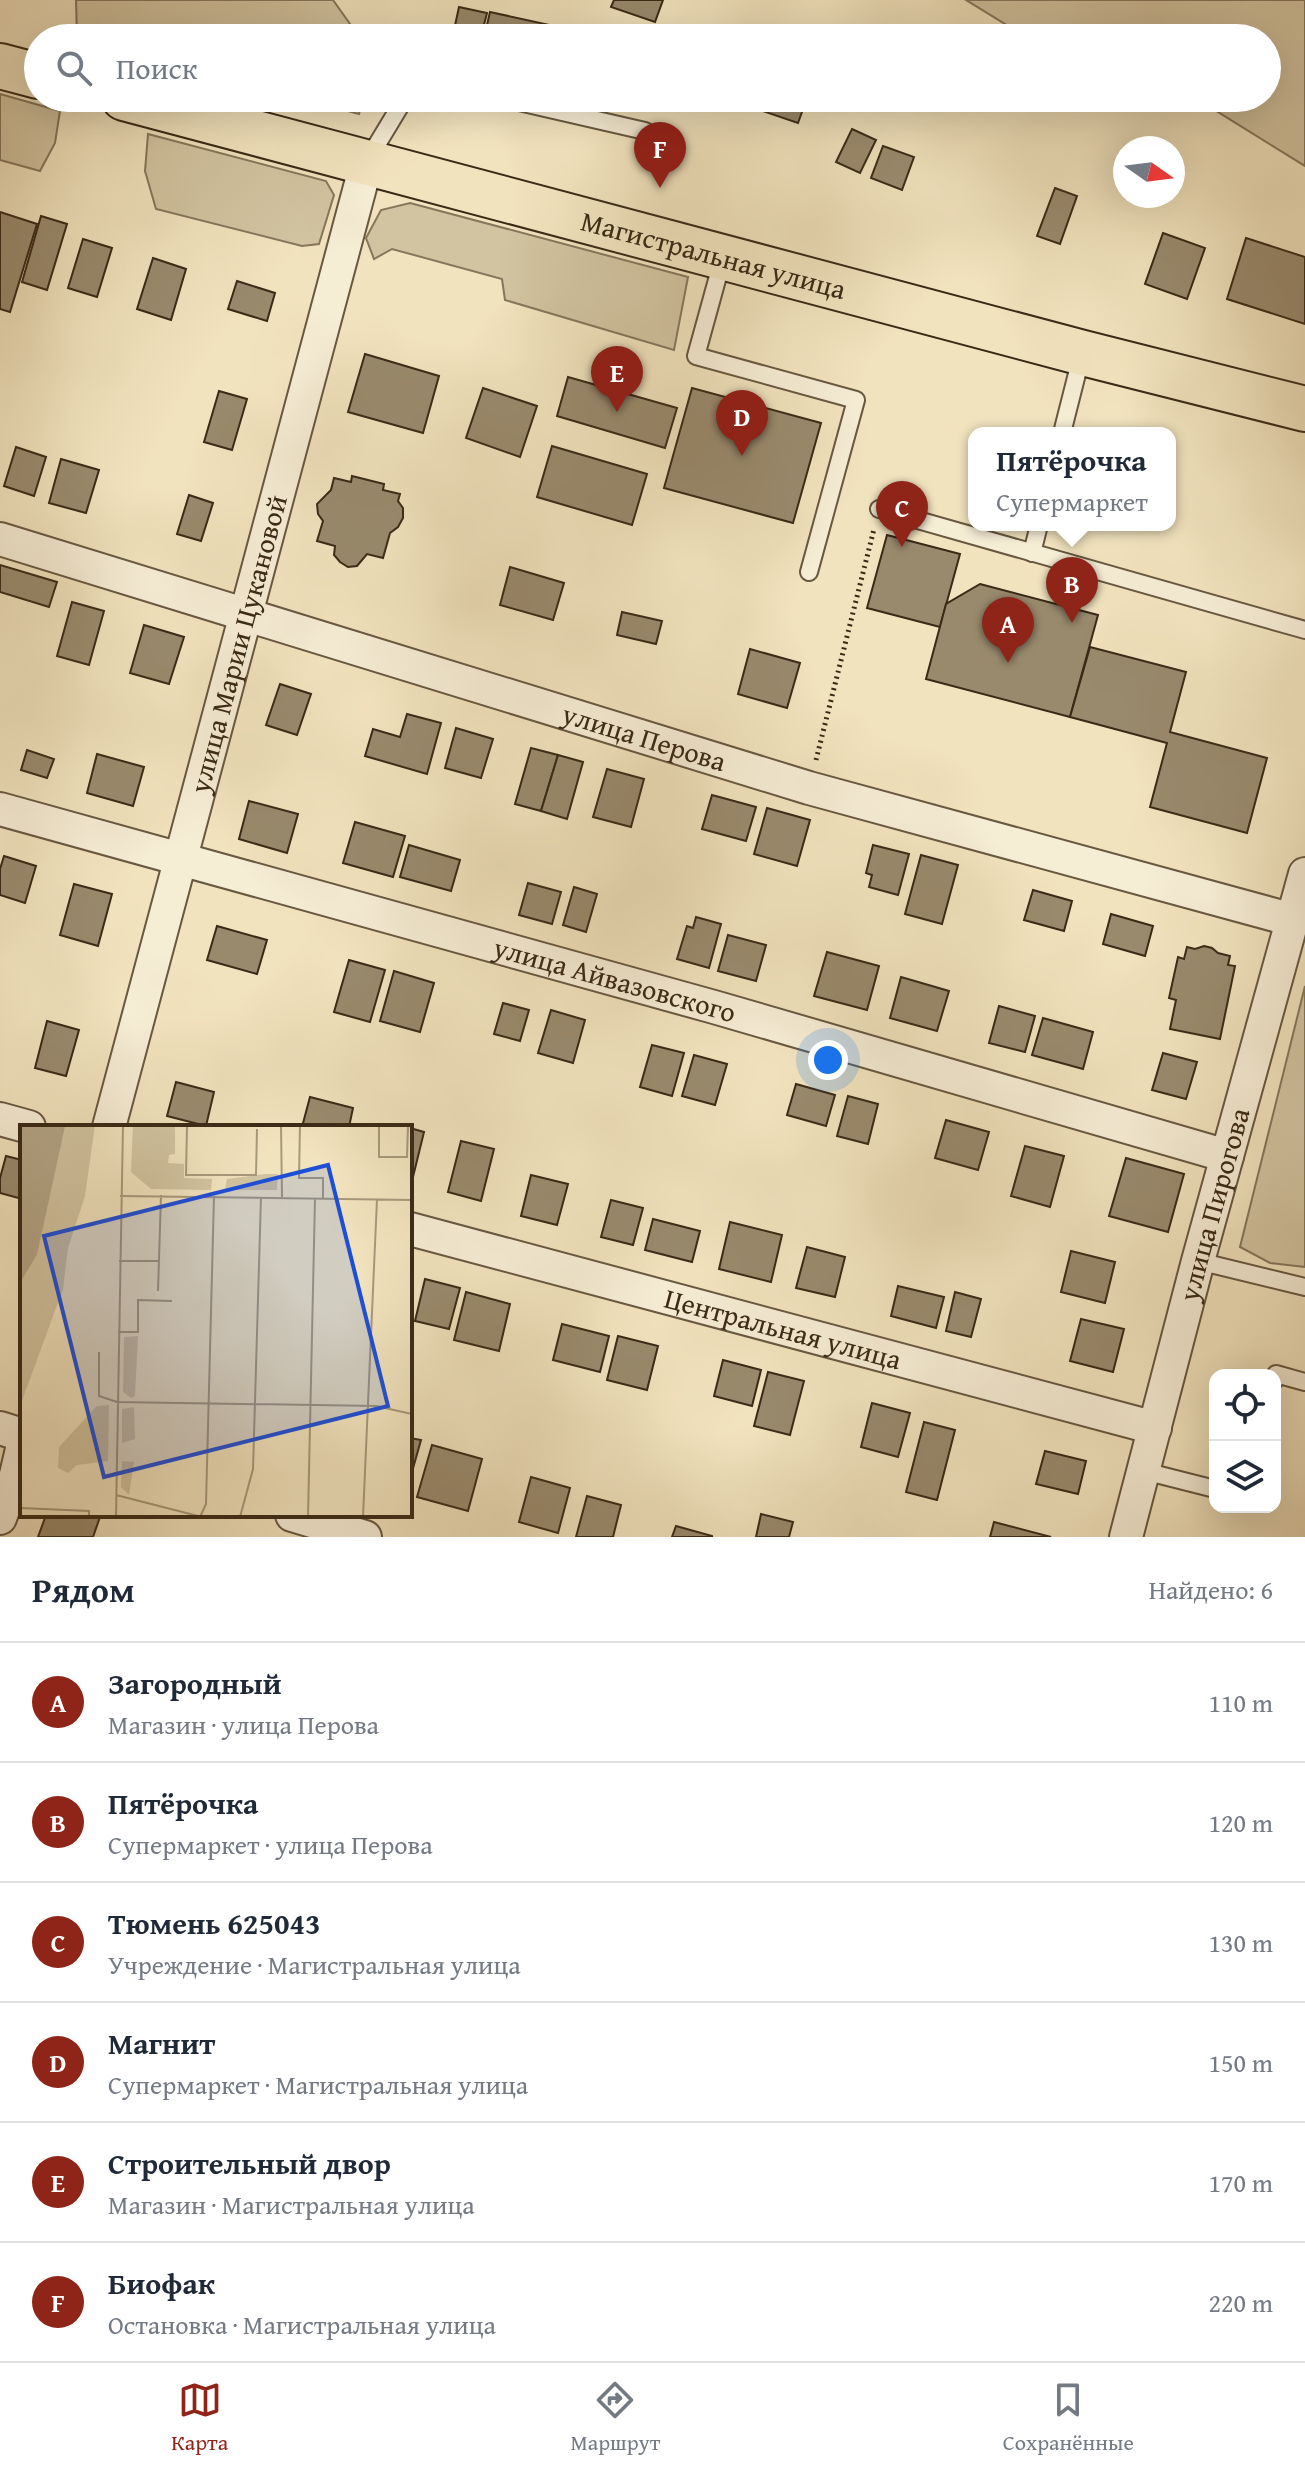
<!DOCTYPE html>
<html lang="ru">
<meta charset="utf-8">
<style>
:root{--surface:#fff;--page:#f6f6f7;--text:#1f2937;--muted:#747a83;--line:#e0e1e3;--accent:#8f2418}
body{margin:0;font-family:"Gentium Book Plus",serif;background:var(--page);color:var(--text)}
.controls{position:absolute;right:24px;bottom:24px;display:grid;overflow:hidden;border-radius:16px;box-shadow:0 8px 32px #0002}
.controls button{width:72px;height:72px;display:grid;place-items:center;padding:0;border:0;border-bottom:2px solid var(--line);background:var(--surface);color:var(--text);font:40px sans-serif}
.compass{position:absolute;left:1113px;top:136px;width:72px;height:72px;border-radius:50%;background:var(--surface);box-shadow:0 8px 32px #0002;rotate:104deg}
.you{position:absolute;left:828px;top:1060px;width:28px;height:28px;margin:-20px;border:6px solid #fff;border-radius:50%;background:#1a73e8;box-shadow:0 0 0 12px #1a73e833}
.badge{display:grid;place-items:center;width:52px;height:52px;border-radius:50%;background:var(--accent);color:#fff;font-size:26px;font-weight:700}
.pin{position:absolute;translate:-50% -66px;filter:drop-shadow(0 2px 4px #0008)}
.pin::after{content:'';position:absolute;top:42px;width:28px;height:24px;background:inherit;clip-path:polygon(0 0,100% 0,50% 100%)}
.popup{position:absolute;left:968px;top:427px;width:208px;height:104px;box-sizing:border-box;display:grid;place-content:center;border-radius:16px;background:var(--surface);filter:drop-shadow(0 2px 6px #0005);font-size:26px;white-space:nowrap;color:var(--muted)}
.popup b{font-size:30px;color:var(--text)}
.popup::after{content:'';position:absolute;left:50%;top:100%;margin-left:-16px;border:16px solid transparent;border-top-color:var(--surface)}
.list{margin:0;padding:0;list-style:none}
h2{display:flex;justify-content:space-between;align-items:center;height:104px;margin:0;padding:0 32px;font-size:34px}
h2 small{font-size:26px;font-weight:400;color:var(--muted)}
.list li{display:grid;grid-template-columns:52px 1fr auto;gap:24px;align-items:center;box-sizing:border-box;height:120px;padding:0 32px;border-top:2px solid var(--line)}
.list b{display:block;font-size:30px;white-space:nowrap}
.list p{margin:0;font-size:26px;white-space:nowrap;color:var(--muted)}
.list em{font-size:26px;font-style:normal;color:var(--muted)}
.icon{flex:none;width:44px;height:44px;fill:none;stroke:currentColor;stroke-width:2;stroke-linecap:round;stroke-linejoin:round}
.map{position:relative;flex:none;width:1305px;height:1537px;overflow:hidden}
.search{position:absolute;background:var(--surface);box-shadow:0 8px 32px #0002;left:24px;right:24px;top:24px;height:88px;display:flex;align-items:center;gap:20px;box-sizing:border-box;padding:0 28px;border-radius:44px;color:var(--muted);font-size:30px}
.sheet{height:824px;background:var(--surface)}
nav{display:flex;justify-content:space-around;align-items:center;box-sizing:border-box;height:112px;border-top:2px solid var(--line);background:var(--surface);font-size:22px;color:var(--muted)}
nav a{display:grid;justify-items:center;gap:4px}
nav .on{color:var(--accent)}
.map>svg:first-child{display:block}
.green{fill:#d2c4a1;stroke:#86775c;stroke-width:2}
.building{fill:#998a6d;stroke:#3a2a16;stroke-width:2}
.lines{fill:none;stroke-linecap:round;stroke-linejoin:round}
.lane-casing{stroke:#685840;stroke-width:20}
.street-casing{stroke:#685840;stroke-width:36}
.primary-casing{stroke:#3a2a16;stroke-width:48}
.path{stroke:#3a2a16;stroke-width:5;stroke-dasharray:2 4;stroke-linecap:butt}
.lane{stroke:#f6edd5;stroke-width:16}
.street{stroke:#f6edd5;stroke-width:32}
.primary{stroke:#f1e3be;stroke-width:44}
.labels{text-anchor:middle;stroke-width:6;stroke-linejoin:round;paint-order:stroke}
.street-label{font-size:28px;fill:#3a2a16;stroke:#f6edd5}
.inset-road{fill:none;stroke:#a8997b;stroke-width:2}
.view{fill:#1d4ed8;fill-opacity:0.15;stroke:#1d4ed8;stroke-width:4}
.inset-edge{fill:none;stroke:#3a2a16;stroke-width:4}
</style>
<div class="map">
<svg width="1305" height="1537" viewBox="0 0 1305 1537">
<rect width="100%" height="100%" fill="#f1e3be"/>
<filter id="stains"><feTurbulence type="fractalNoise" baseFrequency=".0025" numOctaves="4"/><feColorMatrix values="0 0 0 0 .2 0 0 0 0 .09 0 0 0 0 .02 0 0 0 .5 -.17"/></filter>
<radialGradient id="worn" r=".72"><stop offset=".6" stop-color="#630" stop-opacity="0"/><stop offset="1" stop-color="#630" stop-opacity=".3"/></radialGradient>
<g class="green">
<path d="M76,0H333L360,38H77Z"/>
<path d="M966,0H1305V166L1213,109L1186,98H1267V38H1036L1010,27Z"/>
<path d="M0,94L60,111L55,143L40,171L0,160Z"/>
<path d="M299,98H363L359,114Z"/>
<path d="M148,134L326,181L334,195L319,244L302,246L156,209L145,171Z"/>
<path d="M410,203L688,277L674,350L505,300L502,279L392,249L374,259L366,238L381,210Z"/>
<path d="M1305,986V1267L1270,1263L1240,1247Z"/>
</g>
<g class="building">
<path d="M614,0H663L655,22L611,7Z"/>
<path d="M459,7L487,13L481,36L454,30Z"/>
<path d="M490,12L554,26L552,38H484Z"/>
<path d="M765,98H807L798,123L760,110Z"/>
<path d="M852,129L876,140L860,173L836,162Z"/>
<path d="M883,146L914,157L902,190L871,178Z"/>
<path d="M1055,188L1077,196L1060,244L1037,236Z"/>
<path d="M0,212L37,224L10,312L0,309Z"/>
<path d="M41,216L67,224L47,290L22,282Z"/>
<path d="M1163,233L1205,248L1187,299L1145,284Z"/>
<path d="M1246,238L1305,257V324L1227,299Z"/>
<path d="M83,239L112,248L97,297L68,288Z"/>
<path d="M153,258L186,269L171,320L137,309Z"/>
<path d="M237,281L275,293L267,321L228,309Z"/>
<path d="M365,354L439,376L423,433L348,412Z"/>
<path d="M568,377L677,408L665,448L557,416Z"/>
<path d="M483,388L537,406L520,457L466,438Z"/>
<path d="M692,388L821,423L793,523L664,488Z"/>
<path d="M219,391L247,399L232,450L204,442Z"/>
<path d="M552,446L647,474L632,525L537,497Z"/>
<path d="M16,447L46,457L34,496L4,486Z"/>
<path d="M61,459L99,470L86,513L49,503Z"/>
<path d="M352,476L384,484L383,490L400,494L398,501L403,508V518L398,527L390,533L383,558L367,554L357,566L348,567L340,562L334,555L335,546L317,541L323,521L318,514L317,504L331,490L334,478L351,482Z"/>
<path d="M189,495L213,503L201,541L177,534Z"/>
<path d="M887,535L960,554L940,627L867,608Z"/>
<path d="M0,565L57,582L49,607L0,592Z"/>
<path d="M510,567L564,583L553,620L500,605Z"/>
<path d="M980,584L1098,615L1070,717L926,679L946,604Z"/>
<path d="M72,602L104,611L89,665L57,656Z"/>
<path d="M622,612L662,621L656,644L617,635Z"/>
<path d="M144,625L184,637L169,684L130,673Z"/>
<path d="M1090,647L1186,672L1170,732L1267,758L1247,833L1150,807L1167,743L1070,717Z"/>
<path d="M750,649L800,663L787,708L738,694Z"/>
<path d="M280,684L311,694L297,735L266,725Z"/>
<path d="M407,714L441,723L427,774L365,756L373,729L400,737Z"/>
<path d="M456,728L493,739L481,778L445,768Z"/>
<path d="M531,748L558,755L541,811L515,804Z"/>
<path d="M27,750L54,759L47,778L21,770Z"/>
<path d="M97,754L144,767L133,806L87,793Z"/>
<path d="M558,755L583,762L567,819L541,811Z"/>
<path d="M607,769L644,779L631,827L593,817Z"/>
<path d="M712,795L756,807L746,841L702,829Z"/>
<path d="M249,801L298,814L287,853L239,839Z"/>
<path d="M767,808L810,820L797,866L754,854Z"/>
<path d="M355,822L405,836L393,877L343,863Z"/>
<path d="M409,845L460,860L451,891L400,877Z"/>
<path d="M873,845L909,854L898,895L869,887L872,875L866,873Z"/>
<path d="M921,855L958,865L942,924L905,914Z"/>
<path d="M4,856L36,866L25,903L0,895V869Z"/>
<path d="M528,883L561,892L552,924L519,915Z"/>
<path d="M74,884L112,894L98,946L60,935Z"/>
<path d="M574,887L597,894L586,932L563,925Z"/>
<path d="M1033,890L1072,901L1064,931L1024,920Z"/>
<path d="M1111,914L1153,926L1145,956L1103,944Z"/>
<path d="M696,917L721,924L709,968L677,959L687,926L693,928Z"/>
<path d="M217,926L267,940L257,974L207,960Z"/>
<path d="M728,935L766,945L756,981L718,971Z"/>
<path d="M1204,946L1212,948L1218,953L1230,956L1228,965L1235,966L1220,1039L1170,1029L1176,1000L1169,998L1178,957L1184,959L1187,947L1195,949Z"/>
<path d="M827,952L879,966L867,1010L814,996Z"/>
<path d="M349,960L385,970L370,1022L334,1012Z"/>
<path d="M394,971L434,983L420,1032L380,1021Z"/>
<path d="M901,977L949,991L937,1031L890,1018Z"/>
<path d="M503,1003L529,1010L520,1041L494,1034Z"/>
<path d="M999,1006L1035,1016L1025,1052L989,1043Z"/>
<path d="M551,1010L585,1020L573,1063L538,1053Z"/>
<path d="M1043,1018L1093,1032L1083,1069L1032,1055Z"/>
<path d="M47,1021L79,1030L66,1076L35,1068Z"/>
<path d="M652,1045L684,1053L672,1096L640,1087Z"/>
<path d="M1163,1053L1197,1062L1186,1099L1152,1090Z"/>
<path d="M694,1055L727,1064L715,1105L682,1096Z"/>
<path d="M176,1082L214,1092L206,1126L167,1116Z"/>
<path d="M796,1084L835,1095L826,1126L787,1115Z"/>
<path d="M848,1096L878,1104L868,1144L837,1136Z"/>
<path d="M310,1097L353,1108L349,1127H302Z"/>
<path d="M946,1120L989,1132L978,1170L935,1158Z"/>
<path d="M410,1128L424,1132L413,1177L410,1176Z"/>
<path d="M461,1141L494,1149L481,1201L448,1192Z"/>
<path d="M1025,1146L1064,1156L1050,1207L1011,1196Z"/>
<path d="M6,1156L22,1160V1199L0,1193V1178Z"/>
<path d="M1126,1158L1184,1174L1168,1232L1109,1216Z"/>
<path d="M531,1175L568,1184L557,1225L521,1216Z"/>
<path d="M611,1200L643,1208L633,1245L601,1237Z"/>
<path d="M653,1219L700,1231L692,1262L645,1250Z"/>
<path d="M730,1222L782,1235L771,1282L719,1269Z"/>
<path d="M807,1247L845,1257L835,1297L796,1288Z"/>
<path d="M1071,1251L1115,1262L1105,1303L1061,1292Z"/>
<path d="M425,1279L460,1288L449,1329L415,1321Z"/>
<path d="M898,1286L944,1297L936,1328L891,1316Z"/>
<path d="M466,1292L510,1304L499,1351L454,1340Z"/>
<path d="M955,1292L981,1299L971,1337L946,1331Z"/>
<path d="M1081,1319L1124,1329L1113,1372L1070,1361Z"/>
<path d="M562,1324L609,1336L600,1372L553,1360Z"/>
<path d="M618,1336L658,1346L647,1390L607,1380Z"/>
<path d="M723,1360L761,1370L752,1406L714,1396Z"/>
<path d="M768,1372L804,1381L790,1435L754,1426Z"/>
<path d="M872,1403L910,1413L898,1457L861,1447Z"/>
<path d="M924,1422L955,1430L937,1500L906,1492Z"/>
<path d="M410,1438L421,1440L410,1479Z"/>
<path d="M432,1445L482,1459L468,1511L417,1497Z"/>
<path d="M1045,1451L1086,1461L1078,1494L1036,1484Z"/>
<path d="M531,1477L570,1488L558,1533L519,1522Z"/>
<path d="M587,1496L621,1505L613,1537H576Z"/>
<path d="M761,1514L793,1522L789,1537H756Z"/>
<path d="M46,1515H94L100,1517L93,1537H38Z"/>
<path d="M994,1522L1051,1537H990Z"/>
<path d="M676,1526L712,1536V1537H672Z"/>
</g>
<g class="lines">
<g class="lane-casing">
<g id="lane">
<path d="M501,98L645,131"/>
<path d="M367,161L405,98"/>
<path d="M723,258L696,356L856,400L809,572"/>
<path d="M1062,433L1082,354"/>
<path d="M879,509L1305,630"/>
<path d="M1032,553L1039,525"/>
<path d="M1198,1261L1305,1287"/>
<path d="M1275,1380L1276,1374L1305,1382"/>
<path d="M1144,1471L1215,1489"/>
</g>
</g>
<g class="street-casing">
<g id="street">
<path id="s1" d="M0,539L809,788L1293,920"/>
<path id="s2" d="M0,809L714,1007L1227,1156"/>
<path d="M0,1119L29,1127"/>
<path id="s3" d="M109,1127L367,161"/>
<path id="s4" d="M410,1229L1155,1428"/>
<path d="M0,1428L22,1435"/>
<path d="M292,1515L365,1537"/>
<path d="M0,1518L16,1475L22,1449"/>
<path id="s5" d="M1126,1537L1198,1261L1305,874"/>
</g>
</g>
<g class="primary-casing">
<g id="primary">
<path d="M0,66L38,76"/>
<path id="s6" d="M124,98L1083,353L1305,409"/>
</g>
</g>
<path class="path" d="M816,760L874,529"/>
<use href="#lane" class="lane"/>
<use href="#street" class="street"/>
<use href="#primary" class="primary"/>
</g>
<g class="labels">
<g class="street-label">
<text dy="10" stroke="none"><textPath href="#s6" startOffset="610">Магистральная улица</textPath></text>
<text dy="10" stroke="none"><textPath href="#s3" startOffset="500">улица Марии Цукановой</textPath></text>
<text dy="10" stroke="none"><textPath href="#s1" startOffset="674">улица Перова</textPath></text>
<text dy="10" stroke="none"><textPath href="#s2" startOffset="638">улица Айвазовского</textPath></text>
<text dy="10" stroke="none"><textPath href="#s5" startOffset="344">улица Пирогова</textPath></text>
<text dy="10" stroke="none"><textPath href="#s4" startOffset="386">Центральная улица</textPath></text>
</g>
</g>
<g transform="translate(20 1125)">
<rect width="392" height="392" fill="#f1e3be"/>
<path d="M44,0H75L65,71L48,123L43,164L0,281V158L17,130ZM113,0H155V29L149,30L148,38L164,39V53L192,54L191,65L131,64L111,47ZM245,49H258L257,65H205L207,54ZM118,211L115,271L111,273L103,267L104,212ZM89,280L88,336L57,340L48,348L38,343L39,322L77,281ZM114,282L115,314L102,318V284ZM102,336L114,337L109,370L101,362Z" fill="#d2c4a1"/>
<path d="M0,0L45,1L17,130L0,158Z" fill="#b3a485"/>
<path class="inset-road" d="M167,0L166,50H236L237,4M261,0L262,72M280,0L279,53H303V73M359,0V32H387L388,0M100,71L392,75M99,136H139M138,166L141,70M98,207H118V175L152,176M79,227V271L97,277L356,281L392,289M96,370L182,392M0,383L69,386V392M96,392L103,0M180,392L186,379L194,71M220,392L233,344L241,72M288,392L295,73M343,392L357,74"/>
<path class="view" d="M308,40L368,281L84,352L24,111Z"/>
<rect width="392" height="392" class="inset-edge"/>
</g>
<rect width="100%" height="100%" filter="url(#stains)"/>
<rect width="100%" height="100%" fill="url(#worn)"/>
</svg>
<div class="controls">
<button><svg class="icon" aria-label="locate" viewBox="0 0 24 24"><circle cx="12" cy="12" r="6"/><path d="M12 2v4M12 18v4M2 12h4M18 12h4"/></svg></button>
<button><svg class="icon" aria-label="layers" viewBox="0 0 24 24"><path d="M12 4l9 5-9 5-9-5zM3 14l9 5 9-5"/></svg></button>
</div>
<svg class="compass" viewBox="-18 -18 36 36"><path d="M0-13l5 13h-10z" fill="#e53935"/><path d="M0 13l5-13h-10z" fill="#747a83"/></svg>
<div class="you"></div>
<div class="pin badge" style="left:1008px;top:663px">A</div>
<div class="pin badge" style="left:1072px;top:623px">B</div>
<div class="popup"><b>Пятёрочка</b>Супермаркет</div>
<div class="pin badge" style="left:902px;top:547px">C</div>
<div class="pin badge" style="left:742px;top:456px">D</div>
<div class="pin badge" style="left:617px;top:412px">E</div>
<div class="pin badge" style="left:660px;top:188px">F</div>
<div class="search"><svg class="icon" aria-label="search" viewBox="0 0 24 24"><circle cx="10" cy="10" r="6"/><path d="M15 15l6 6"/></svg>Поиск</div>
</div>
<section class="sheet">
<h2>Рядом<small>Найдено: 6</small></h2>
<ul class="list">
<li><span class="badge">A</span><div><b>Загородный</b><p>Магазин · улица Перова</p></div><em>110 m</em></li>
<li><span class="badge">B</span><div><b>Пятёрочка</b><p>Супермаркет · улица Перова</p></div><em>120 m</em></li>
<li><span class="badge">C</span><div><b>Тюмень 625043</b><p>Учреждение · Магистральная улица</p></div><em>130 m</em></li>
<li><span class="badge">D</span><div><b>Магнит</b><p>Супермаркет · Магистральная улица</p></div><em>150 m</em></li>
<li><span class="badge">E</span><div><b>Строительный двор</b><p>Магазин · Магистральная улица</p></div><em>170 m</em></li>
<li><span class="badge">F</span><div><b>Биофак</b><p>Остановка · Магистральная улица</p></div><em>220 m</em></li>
</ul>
</section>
<nav>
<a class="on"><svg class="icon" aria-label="map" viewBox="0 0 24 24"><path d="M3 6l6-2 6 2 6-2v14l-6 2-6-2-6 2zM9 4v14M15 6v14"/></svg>Карта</a>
<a><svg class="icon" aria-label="directions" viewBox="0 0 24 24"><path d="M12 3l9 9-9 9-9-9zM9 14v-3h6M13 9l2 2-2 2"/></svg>Маршрут</a>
<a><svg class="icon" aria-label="saved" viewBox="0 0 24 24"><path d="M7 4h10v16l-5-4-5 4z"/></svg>Сохранённые</a>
</nav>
